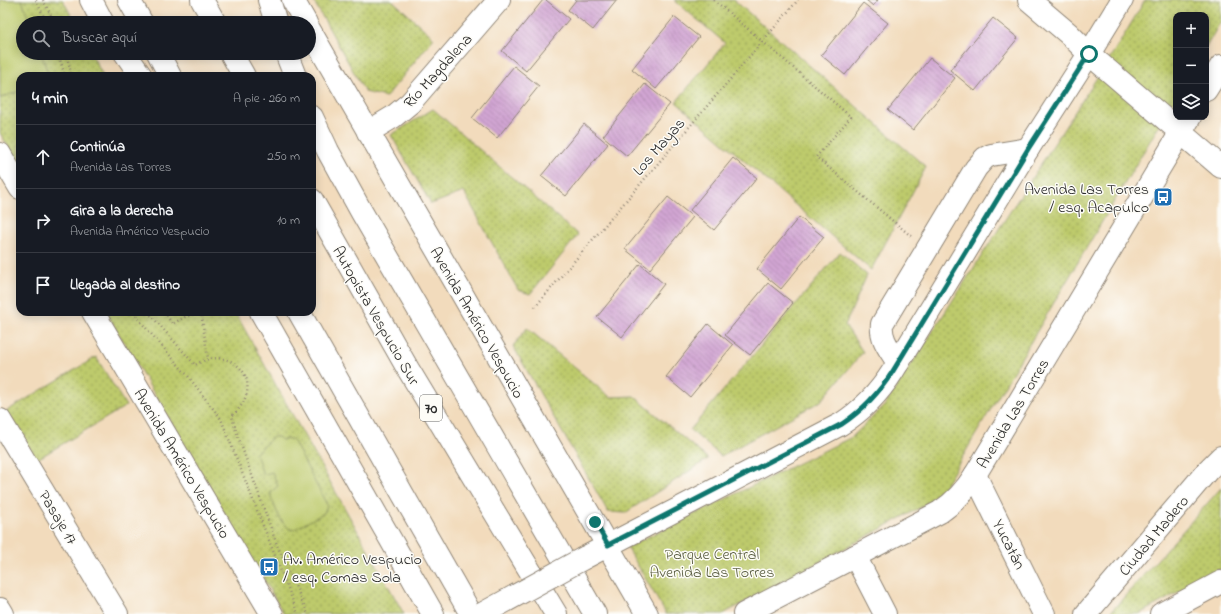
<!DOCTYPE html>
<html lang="es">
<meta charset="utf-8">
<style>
:root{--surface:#171b24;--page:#242831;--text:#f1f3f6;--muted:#9ea1a6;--line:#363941}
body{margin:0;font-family:"Indie Flower",sans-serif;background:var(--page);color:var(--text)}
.controls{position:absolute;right:12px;top:12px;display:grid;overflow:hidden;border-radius:8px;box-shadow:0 2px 10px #0003}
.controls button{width:36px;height:36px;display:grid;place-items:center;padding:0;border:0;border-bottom:1px solid var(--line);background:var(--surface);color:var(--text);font:20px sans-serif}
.stop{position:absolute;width:12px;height:12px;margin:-9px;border:3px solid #0f766e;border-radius:50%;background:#fff}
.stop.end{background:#0f766e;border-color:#fff;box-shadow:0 1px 4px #0008}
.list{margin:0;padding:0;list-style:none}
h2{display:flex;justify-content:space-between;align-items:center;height:52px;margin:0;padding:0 16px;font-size:17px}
h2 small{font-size:13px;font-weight:400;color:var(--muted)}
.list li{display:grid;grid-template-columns:26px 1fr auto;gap:12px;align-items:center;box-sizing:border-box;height:64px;padding:0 16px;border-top:1px solid var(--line)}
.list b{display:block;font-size:15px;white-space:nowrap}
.list p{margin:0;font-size:13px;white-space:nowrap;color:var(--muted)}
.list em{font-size:13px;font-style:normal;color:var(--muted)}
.icon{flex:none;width:22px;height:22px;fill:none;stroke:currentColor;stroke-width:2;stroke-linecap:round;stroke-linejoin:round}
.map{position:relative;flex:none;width:1221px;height:614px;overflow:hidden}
.search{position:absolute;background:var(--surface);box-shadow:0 2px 10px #0003;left:16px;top:16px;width:300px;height:44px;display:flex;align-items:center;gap:10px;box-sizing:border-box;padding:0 14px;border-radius:22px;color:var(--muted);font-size:15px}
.panel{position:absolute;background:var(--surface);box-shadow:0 2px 10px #0003;left:16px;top:72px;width:300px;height:244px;border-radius:12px}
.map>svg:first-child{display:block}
.grass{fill:url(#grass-dots);stroke:#747a4c}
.pitch{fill:#bdca6c;stroke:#747a4c}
.building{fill:url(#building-back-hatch)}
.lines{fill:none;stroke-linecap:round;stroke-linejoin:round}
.minor-casing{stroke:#8e8374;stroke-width:24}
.major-casing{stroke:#8e8374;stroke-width:24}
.highway-casing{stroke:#8e8374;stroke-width:24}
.path{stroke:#8e8374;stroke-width:2.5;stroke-dasharray:1 3;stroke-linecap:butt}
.minor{stroke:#fff;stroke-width:22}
.major{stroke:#fff;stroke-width:22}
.highway{stroke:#fff;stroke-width:22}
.minor-bridge-casing{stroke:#8e8374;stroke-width:24;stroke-linecap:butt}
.minor-bridge{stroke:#fff;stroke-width:22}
.route{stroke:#0f766e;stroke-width:5}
.labels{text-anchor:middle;stroke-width:3;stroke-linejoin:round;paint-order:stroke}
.shield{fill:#fdfcf7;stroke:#6a6a68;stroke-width:1}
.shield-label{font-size:15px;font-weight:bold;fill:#2b2b2b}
.street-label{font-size:16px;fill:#2b2b2b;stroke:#fdfcf7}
.poi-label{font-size:16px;fill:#2b2b2b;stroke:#fdfcf7;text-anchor:end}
.park-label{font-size:16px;fill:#575b3e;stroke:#fdfcf7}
</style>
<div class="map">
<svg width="1221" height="614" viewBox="0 0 1221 614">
<defs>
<pattern id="grass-dots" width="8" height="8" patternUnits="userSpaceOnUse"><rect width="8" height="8" fill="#bdca6c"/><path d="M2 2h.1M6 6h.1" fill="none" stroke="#9aa459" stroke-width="1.8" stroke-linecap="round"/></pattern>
<pattern id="building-back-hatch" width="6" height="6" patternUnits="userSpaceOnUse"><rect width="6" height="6" fill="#d1a5d3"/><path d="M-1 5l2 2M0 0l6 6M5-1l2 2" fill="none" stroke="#aa87ab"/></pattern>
</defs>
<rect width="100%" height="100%" fill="#fdfcf7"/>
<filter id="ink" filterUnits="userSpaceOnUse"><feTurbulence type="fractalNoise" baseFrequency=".025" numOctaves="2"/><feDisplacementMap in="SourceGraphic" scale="8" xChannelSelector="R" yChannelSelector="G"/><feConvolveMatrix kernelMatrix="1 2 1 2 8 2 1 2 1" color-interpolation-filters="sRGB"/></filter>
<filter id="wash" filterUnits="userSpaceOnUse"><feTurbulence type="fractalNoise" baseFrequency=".012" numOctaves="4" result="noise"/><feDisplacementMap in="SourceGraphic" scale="16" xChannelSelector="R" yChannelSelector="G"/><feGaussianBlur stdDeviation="0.9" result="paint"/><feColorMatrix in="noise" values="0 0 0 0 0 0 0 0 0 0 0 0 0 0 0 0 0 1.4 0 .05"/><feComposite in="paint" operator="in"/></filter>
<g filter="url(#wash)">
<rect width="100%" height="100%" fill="#f2dbbc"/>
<g class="grass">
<path d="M0,0H63L75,23H23V53H91L103,76H20V167L0,133Z"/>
<path d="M313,0H392L434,38L386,97L365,92Z"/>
<path d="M674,0H734L926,167L871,270L676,102L725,43Z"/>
<path d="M1145,0H1221V21L1206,47V15H1176V97L938,498L723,614H666L627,547L852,437L885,405L1120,42Z"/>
<path d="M433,109L578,235L530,294L518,290L464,192L431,204L391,135Z"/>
<path d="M840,252L867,275L845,325L863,352L821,401L721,456L690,430Z"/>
<path d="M106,312H235L404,614H284Z"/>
<path d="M527,328L610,397L634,396L708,459L625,513L608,512L513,346Z"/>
<path d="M96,357L126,406L34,461L5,412Z"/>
<path d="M1221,488V569L1139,614H1109Z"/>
</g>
<g class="pitch">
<path d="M0,0H22L30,23H23V53H41L49,76H20V91L0,98Z"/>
<path d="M273,437H278L282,440L291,439L293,440L327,505L324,513L293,530C280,526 276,508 271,497V492L278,486L272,472L263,475L256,453Z"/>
</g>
<g id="blocks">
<g class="building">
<path d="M543,0H546L569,19L526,71L502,51Z"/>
<path d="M576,0H617L593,30L568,10Z"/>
<path d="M866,0H878L873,6Z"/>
<path d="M863,3L888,23L845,75L821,55Z"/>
<path d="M674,17L699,37L656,89L632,69Z"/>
<path d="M993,18L1018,38L975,91L950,70Z"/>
<path d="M930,58L955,78L913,130L888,110Z"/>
<path d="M514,66L539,86L497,138L472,118Z"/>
<path d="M645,84L670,104L627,156L603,136Z"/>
<path d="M584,124L608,144L566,196L541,176Z"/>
<path d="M733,158L757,178L714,230L690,210Z"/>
<path d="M668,197L693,217L650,269L625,249Z"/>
<path d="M799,217L824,237L781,289L757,269Z"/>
<path d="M640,264L664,284L622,337L597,317Z"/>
<path d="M768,283L793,303L750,355L725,335Z"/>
<path d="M708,324L733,345L690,397L666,377Z"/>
</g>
</g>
</g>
<g filter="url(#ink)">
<use href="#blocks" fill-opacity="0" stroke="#8e8374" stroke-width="1"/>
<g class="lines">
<g class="minor-casing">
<g id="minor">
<path d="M293,0L306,23"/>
<path d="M1029,0L1069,34L1089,54L1221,167"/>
<path d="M309,29L647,614"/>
<path d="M1206,90L1221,66"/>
<path d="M368,132L393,117L410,103L499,0"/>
<path d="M0,154L20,188"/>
<path d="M93,312L272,614"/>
<path d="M898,363C890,350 880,339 882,324L976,168L985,158L991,155L1028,149"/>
<path d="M0,420L117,614"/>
<path d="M975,475L1044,614"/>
<path d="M855,556L885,614"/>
<path d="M584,558L841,424C863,410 879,393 893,371L1028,149L1089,54L1122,0"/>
<path d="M0,609L3,614"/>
<path d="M744,614L940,512C955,502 965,491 975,475L1190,117"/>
<path d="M1086,614L1208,470L1221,457"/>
<path d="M1161,614L1221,582"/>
</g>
</g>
<g class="major-casing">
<g id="major">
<path d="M91,0L103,23"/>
<path d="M269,0L276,23"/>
<path d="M286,53L295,76"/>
<path d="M312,117L328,151L361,211L595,614"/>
<path d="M261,312L433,614"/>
</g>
</g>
<g class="highway-casing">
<g id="highway">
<path d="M129,0L142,23"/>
<path d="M202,0L215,23"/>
<path d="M125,53L141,76"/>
<path d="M158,53L170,76"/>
<path d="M231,53L244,76"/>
<path d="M312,200L408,369L556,614"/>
<path d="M299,312L471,614"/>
</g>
</g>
<g class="path">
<path d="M36,0L47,23"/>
<path d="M43,0L55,23"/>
<path d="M714,0L851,117L816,157L911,236"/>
<path d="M58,53L65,76"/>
<path d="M66,53L72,76"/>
<path d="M535,307L798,0"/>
<path d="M134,312L139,320L188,376L221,419L298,614"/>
<path d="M148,312L195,365C199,363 204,360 209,359C235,354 256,376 244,401C241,407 236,412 232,416L235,428L277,545L308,614"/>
<path d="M165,312L172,324L185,317L201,312"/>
<path d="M201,312L208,359"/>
</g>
<use href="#minor" class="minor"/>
<use href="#major" class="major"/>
<use href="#highway" class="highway"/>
<g class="minor-bridge-casing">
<path id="minor-bridge" d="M482,614L584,558"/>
</g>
<use href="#minor-bridge" class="minor-bridge"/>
</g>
</g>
<g class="lines" filter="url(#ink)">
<path class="route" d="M595,522L608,545L842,424C863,410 879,393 893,371L1028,149L1089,54"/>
</g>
<defs>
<g id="bus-square" transform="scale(1)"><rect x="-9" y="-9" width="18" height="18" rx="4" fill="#1f6fb2" stroke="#fdfcf7"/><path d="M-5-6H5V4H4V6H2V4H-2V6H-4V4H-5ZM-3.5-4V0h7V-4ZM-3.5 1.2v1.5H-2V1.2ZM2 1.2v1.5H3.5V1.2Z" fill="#fff"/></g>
</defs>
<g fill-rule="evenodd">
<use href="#bus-square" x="1163" y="197"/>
<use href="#bus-square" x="269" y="567"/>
</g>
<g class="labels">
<rect class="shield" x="420" y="395" width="22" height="26" rx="3"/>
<g class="shield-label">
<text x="431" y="413">70</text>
</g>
<g class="street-label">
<text transform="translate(437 70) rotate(-48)" y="6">Río Magdalena</text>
<text transform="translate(658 146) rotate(-49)" y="6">Los Mayas</text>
<text transform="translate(377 315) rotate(60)" y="6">Autopista Vespucio Sur</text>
<text transform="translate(478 322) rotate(60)" y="6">Avenida Américo Vespucio</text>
<text transform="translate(1012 413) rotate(-59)" y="6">Avenida Las Torres</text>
<text transform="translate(183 463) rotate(59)" y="6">Avenida Américo Vespucio</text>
<text transform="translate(59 517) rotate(59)" y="6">Pasaje 17</text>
<text transform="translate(1153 535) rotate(-50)" y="6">Ciudad Madero</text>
<text transform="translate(1010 544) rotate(63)" y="6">Yucatán</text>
</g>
<g class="poi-label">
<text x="1149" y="194">Avenida Las Torres<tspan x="1149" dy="18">/ esq. Acapulco</tspan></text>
<text x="283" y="564" text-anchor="start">Av. Américo Vespucio<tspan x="283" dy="18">/ esq. Comas Sola</tspan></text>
</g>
<g class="park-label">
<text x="712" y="559">Parque Central<tspan x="712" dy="18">Avenida Las Torres</tspan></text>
</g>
</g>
</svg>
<div class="controls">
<button>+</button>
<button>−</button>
<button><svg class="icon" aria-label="layers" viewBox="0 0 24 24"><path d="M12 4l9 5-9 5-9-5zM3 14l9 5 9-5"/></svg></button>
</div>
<div class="stop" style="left:1089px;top:54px"></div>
<div class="stop end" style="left:595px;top:522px"></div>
<div class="search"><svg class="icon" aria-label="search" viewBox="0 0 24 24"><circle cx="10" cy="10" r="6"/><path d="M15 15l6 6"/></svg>Buscar aquí</div>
<section class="panel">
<h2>4 min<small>A pie · 260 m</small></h2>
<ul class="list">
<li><svg class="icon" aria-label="ahead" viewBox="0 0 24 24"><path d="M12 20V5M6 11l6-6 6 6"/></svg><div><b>Continúa</b><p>Avenida Las Torres</p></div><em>250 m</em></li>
<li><svg class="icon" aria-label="right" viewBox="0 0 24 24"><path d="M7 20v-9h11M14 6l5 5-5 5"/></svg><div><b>Gira a la derecha</b><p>Avenida Américo Vespucio</p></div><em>10 m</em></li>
<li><svg class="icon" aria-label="arrive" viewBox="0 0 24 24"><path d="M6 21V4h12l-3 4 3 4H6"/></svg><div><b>Llegada al destino</b></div></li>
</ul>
</section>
</div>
